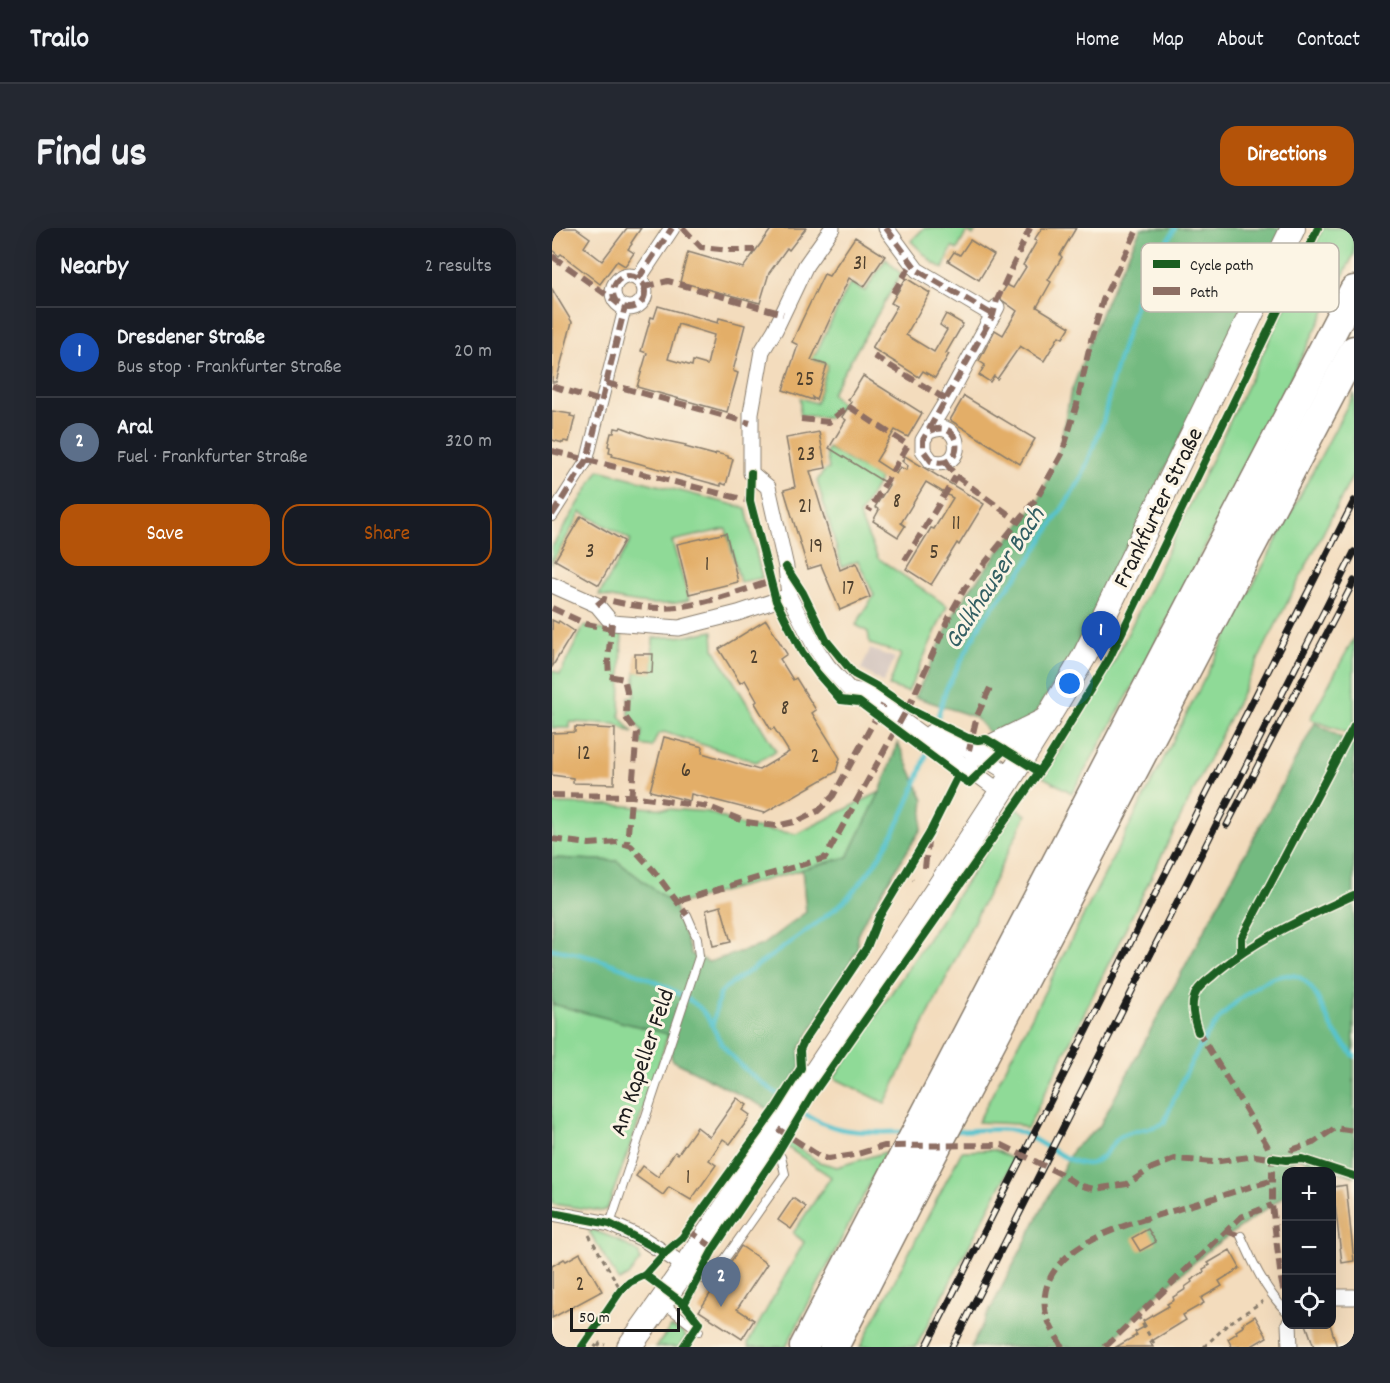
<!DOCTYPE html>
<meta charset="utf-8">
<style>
:root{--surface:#171b24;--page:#242831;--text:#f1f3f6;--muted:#9ea1a6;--line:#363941;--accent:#b45309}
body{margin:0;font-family:Dekko,sans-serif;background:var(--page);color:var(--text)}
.controls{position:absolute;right:18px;bottom:18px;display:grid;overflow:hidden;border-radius:12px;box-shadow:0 6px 24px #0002}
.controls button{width:54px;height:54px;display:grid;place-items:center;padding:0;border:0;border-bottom:2px solid var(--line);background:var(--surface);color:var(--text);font:30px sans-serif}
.scale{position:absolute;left:18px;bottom:15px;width:110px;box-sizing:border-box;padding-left:6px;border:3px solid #1c1c1c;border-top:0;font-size:16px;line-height:21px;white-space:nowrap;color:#1c1c1c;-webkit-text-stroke:4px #fcf5e5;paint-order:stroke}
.you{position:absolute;left:518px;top:456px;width:21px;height:21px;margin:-15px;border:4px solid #fff;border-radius:50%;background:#1a73e8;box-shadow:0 0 0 9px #1a73e833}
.badge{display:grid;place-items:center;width:39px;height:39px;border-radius:50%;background:var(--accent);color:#fff;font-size:20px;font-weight:700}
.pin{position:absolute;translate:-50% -50px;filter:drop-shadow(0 2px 3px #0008)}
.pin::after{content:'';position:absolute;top:32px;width:21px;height:18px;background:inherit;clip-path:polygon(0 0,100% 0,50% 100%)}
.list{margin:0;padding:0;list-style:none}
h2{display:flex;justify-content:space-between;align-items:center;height:78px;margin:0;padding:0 24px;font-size:26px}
h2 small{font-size:20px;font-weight:400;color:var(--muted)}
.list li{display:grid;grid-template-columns:39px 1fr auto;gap:18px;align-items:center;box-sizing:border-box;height:90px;padding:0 24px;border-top:2px solid var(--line)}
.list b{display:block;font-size:22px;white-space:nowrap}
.list p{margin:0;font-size:20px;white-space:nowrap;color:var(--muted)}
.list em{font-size:20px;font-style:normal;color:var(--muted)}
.actions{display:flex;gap:12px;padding:18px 24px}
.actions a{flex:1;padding:14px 0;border:2px solid var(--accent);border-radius:18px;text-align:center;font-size:21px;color:var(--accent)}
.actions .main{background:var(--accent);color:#fff}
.icon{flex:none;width:33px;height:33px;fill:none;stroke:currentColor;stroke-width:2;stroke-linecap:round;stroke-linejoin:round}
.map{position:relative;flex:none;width:802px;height:1119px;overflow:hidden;border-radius:18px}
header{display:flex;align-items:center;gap:36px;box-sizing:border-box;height:84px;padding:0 30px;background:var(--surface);border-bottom:2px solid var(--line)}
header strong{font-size:28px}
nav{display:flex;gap:33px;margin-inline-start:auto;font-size:21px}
.intro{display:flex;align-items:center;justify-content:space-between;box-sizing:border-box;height:144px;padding:0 36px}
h1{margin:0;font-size:42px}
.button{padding:15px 27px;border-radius:18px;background:var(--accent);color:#fff;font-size:21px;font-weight:700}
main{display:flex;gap:36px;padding:0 36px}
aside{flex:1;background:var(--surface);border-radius:18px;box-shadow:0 6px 24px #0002}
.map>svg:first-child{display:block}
.industrial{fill:#cfc0ba}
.green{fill:#8fda97;stroke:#567b5a;stroke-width:1.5}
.forest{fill:#73ba80;stroke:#486b4e;stroke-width:1.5}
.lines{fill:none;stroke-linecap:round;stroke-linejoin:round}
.stream{stroke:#56c3cd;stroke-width:4.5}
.building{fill:#e3ae68;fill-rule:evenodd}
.service-casing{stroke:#887c6c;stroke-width:10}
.pedestrian-casing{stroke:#887c6c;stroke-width:14}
.minor-casing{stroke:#887c6c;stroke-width:17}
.primary-casing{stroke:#887c6c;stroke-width:26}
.motorway-casing{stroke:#887c6c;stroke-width:31}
.path{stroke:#887c6c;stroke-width:3;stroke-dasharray:4.5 4.5;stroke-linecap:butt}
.service{stroke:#fff;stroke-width:8}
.pedestrian{stroke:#fff;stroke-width:12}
.minor{stroke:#fff;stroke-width:15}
.primary{stroke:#fff;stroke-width:24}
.motorway{stroke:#fff;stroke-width:28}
.rail-casing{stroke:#1c1c1c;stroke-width:7}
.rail{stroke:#fcf5e5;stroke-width:4.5;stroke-dasharray:14;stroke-linecap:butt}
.quiet{stroke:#8d6e63;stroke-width:6;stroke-dasharray:12 6;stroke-linecap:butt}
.cycleway-casing{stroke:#fcf5e5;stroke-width:11}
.cycleway{stroke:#1b5e20;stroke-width:8}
.labels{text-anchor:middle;stroke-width:6;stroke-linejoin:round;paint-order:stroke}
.number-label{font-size:21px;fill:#4e402f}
.street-label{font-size:24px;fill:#1c1c1c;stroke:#fcf5e5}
.water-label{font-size:26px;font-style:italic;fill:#335f63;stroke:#fcf5e5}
.key{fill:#fcf5e5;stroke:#b9b4a9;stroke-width:1.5}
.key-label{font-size:16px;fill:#1c1c1c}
</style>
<header>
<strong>Trailo</strong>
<nav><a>Home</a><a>Map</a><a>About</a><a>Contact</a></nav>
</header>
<div class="intro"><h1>Find us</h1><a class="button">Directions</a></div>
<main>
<aside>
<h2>Nearby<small>2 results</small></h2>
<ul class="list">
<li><span class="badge" style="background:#1a4fb4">1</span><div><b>Dresdener Straße</b><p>Bus stop · Frankfurter Straße</p></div><em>20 m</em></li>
<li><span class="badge" style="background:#5c6f8a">2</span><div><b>Aral</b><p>Fuel · Frankfurter Straße</p></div><em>320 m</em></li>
</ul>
<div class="actions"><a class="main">Save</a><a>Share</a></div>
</aside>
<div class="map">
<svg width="802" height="1119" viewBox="0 0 802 1119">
<rect width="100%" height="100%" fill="#fcf5e5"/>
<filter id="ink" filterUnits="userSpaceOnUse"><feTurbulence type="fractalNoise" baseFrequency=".0167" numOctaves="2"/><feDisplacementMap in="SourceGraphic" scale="12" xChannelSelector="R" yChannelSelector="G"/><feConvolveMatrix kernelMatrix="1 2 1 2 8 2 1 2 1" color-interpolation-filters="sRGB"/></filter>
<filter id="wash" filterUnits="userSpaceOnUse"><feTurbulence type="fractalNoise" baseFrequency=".008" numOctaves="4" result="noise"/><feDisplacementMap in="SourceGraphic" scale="24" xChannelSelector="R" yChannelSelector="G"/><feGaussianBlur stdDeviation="1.35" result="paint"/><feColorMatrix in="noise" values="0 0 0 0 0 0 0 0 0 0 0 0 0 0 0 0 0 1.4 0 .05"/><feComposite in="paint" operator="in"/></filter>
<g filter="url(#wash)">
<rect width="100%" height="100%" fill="#f3dcbd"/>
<path class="industrial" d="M318,421L343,430L331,455L309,441Z"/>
<g class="green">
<path d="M372,0H426L421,7L415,3L405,22L400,19L391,41L380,34L359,13Z"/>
<path d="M771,0H802V26L586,450L520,565L491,549L561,436Z"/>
<path d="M334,31L349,46L279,166L290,177L276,190L248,187V170L264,175L276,137L248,126L249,121L263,127L298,55L313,63Z"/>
<path d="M802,165V245L715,414L475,901L465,896L426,894L678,401Z"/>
<path d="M276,220L328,251L307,288L326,330L395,378L356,464L337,458L349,426L318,416L316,404L304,397L322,367L306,333L290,339L265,253L272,243L277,241L274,224Z"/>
<path d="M47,242L194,280L210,350L188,354L174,301L120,313L137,372C108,381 76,374 47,367L79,312L29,284L0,335V319Z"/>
<path d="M32,398L70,406L68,488L81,505L63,496L18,494V500H0V442L8,446Z"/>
<path d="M161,403L162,421L224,523L204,534L112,504L106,506L100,519L89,517L90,503L77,488V469L83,468V444H100L101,410L135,408Z"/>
<path d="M802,410V498L798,506L758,491Z"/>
<path d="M328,564L296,629L122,677L65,633L0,630V576L60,577L156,584L195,599L245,606Z"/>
<path d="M464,580L474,587L333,875L282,850Z"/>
<path d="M0,776L116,806L102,852L55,981L50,983L0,976Z"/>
<path d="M238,914L267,934L285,939L334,924L234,1119H197L196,1115L252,1014L241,1005L279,949L235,919Z"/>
<path d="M443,922L462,932L364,1119H308L410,923Z"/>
<path d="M41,1002L64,1011L87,1025L88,1033L76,1048L67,1053L37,1003Z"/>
<path d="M119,1099L131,1104L134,1109L127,1119H104Z"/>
</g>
<g class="forest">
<path d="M589,0H732L522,425L477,495L443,512L423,489L363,469L403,384L418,361L488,271L507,222L518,167L539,111L555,71Z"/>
<path d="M763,495L802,517V948L747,930L732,937L734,967L659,1020L592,1078L555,1119H419L521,921L547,899Z"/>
<path d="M346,515L372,572L369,601L313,691L305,708L306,721L248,821L249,839L220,883L120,832L116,806L0,776V630L65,633L122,677L139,726L157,734L210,717L254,684L250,641L296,629L328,564Z"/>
</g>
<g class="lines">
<g class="stream">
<path d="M382,501L394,461L432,390L476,334L529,251L551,194L561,150L587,65L623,0"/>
<path d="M0,721C41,727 81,742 118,761C128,767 141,772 149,781C159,791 162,804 170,816C188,841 211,856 236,873"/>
<path d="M161,796L167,768L173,760C206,737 239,715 270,691C278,684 288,678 295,670C336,627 361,571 378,515"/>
<path d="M247,882C285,908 310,904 354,904"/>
<path d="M404,903C418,903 453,899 465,903C484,909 522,942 541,935C553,930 558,917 568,909C579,902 599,902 612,895C623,867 642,825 660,800C676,779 718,738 747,749C763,756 773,788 782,803C788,812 796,820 802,828"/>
</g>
</g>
<g id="blocks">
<g class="building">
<path d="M0,0H24L38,10L32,19L50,33L75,0H89L79,15L80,16L76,21L82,25L73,38L65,33L48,56L9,26L7,28L0,22Z"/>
<path d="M220,0H254L237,22L235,20L217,45L208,75L128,54L136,24L191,40Z"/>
<path d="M490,0H524L508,27L510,29L496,52L499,54L485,79L518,99L511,110L507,108L492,133L468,118L445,151L442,148L438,154L427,147L433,137L427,133L443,102L451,107L465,83L447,70L455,57L461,60L474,39L471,37L485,13L482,12Z"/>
<path d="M303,9L333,28L312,59L297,50L259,132L275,137L264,172L260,169L261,172L231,162L246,117L240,114L250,92L272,46L277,48Z"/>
<path d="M418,12L442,27L427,52L396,33L402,24L408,27Z"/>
<path d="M354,50L378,65L354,107L382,124L395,102L388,97L394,86L411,96L394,125L397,126L383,150L371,143L367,149L320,120L345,78L339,75Z"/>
<path d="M0,61L20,94L4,154H0Z"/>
<path d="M106,78L166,95L167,90L193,97L181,143L186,145L175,184L85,159L95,125L89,123L99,89L102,90ZM126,96L162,107L155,137L141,133L140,138L116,131Z"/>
<path d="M311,148L370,185L356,209L343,202L324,233L344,246L348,239L354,242L356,238L350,233L353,228L432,276L407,317L405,315L379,357L354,341L379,300L382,301L401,270L374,254L349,295L353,298L346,309L321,293L327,282L323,279L337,257L277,220L294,192L290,189L299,174L296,172Z"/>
<path d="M412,168L483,211L468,236L398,192Z"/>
<path d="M0,183L19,186L18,188L23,189L17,214L12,213L11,215L0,212Z"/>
<path d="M69,199L96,209L134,217L133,219L163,227L164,225L176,228V230L181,231L174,257L169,255V258L60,228L61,226L57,225L58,219L56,218L59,205H62L63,200L68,201Z"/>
<path d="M267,204L274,240L258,243L288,342L304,335L318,369L288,382L269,337L256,341L232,262L243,259L234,210Z"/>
<path d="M29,288L72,313L47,357L3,332Z"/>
<path d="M174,305L186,354L137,366L125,316Z"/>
<path d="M0,392L6,395L7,393L22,403L0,439Z"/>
<path d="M214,392L235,426L228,431L241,452L244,450L264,482L260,485L288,530L284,544L212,585L139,566L138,573L98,563L112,509L151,519L150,525L207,542L237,524L222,500L219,502L203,475L205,473L193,452L188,455L167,421Z"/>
<path d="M83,426H101L100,445L83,444Z"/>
<path d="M23,499L63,501L62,556L21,555V550L0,547V505L23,504Z"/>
<path d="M169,678L179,714L161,718L154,682Z"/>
<path d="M185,870L195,877L191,882L198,887L195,893L178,916L171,911L157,932L164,937L139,972L117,959L111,967L84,948L91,938L106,949L123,924L126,926L145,899L158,909Z"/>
<path d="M794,957L802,1033L790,1035L781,959Z"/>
<path d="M241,970L254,979L239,1001L226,992Z"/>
<path d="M596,1001L604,1014L588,1023L580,1010Z"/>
<path d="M189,1018L215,1036L185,1081L202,1092L190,1111L147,1083Z"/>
<path d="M678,1022L688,1040L667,1053L670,1058L649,1070L652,1075L631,1087L634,1092L598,1114L601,1119H564L585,1107L583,1104L594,1098L591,1093L617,1078L615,1076L622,1072L621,1069L634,1061L633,1059L640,1054L639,1052L652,1044L651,1041L658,1037L656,1035Z"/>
<path d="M28,1025L50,1063L0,1090V1038L12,1031L14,1033Z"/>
<path d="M703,1088L715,1109L698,1119H680L676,1111L685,1105L684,1103L692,1098L690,1096Z"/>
<path d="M754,1096H778L785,1119H762Z"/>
</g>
</g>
</g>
<g filter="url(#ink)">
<use href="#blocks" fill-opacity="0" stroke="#887c6c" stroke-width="1.5"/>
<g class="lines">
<g class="service-casing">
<g id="service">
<path d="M58,996L147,729L145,710L135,687"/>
<path d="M689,1008C701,1035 713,1062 734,1083"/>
<path d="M152,1051L158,1052L233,946L229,929"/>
<path d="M112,1076L147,1103"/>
</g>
</g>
<g class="pedestrian-casing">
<path id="pedestrian" d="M0,287L35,232L73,79"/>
</g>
<g class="minor-casing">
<g id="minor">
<path d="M280,0L254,37L223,102L210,123L199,185V245L216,259L234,339L237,368L263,419L276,438L297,461L312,464L450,565"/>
<path d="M334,0L365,42L441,87"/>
<circle cx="77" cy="64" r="16"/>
<path d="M86,51L120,0"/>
<path d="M378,203C411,188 415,245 379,233L371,222V212L395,172L445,79"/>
<path d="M0,357L45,377L60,395L127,400L186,385L237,368"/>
<path d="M379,504L425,526L461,548"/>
<path d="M0,985L58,996L91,1011L133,1038"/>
<path d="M780,1069H802"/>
<path d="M737,1096L738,1119"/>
</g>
</g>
<g class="primary-casing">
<g id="primary">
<path d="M425,526L496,491"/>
<path d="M77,1119C155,1012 227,899 301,789C380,669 461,551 533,427L741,0"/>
</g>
</g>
<g class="motorway-casing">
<g id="motorway">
<path d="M252,1119L802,62"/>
<path d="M282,1119L375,937L802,122"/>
</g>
</g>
<g class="path">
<path d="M353,647L361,652"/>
<path d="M734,932L739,922"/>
<path d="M37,1007L69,1062"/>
<path d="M586,1088L604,1119"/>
<path d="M35,1112L45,1119"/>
<path d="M46,1119L48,1115L53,1117"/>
<path d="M652,1119L676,1096L711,1073"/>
</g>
<use href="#service" class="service"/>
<use href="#pedestrian" class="pedestrian"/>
<use href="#minor" class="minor"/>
<use href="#primary" class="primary"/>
<use href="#motorway" class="motorway"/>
<g class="rail-casing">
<g id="rail">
<path d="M675,597L802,353"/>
<path d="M374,1119L802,273"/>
<path d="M400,1119L802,324"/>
</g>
</g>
<use href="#rail" class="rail"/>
<g class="quiet">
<path d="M131,0L149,19L177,22H203"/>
<path d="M334,0L365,42L441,87"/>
<path d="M0,28L66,75"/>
<circle cx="77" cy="64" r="16"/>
<path d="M86,51L120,0"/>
<path d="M92,59L116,53L231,86"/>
<path d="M341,65L360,35"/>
<path d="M322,128L395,172"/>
<path d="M54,155L198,195"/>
<path d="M0,158L49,173"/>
<path d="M249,191L277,194L296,178L356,217L317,283"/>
<path d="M378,203C411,188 415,245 379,233L371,222V212L441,87L445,72L478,0"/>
<path d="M0,223L198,273"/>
<path d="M393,234L404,248L467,294"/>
<path d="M0,287L35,232L73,79"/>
<path d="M353,332L404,248"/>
<path d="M45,377L52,371C75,377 101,382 125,379C157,375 189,363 219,353"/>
<path d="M0,380L34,396L60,401"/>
<path d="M60,395L56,431L57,448L72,451L75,463L74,490L85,505L75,616"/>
<path d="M417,522L425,488L438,460"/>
<path d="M0,567L80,568L157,579L194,594L224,598L246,593L266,583L281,568L331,477"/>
<path d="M0,611L37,616L67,614L79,618L102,643L135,687"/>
<path d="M373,640L376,613"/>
<path d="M126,673L273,630L359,474L400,383L413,360L485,270L510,226L525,176L539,113L551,72L586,0"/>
<path d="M645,801L715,917L720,930V977L729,1051L731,1061L734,1067"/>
<path d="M226,901L269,929L276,931L302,927L332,918L450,917L509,946L526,957L542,961L575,956L600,940L623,931L661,934L704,928L725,931"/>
<path d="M739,922L761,915L783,900L802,903"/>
<path d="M136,1002L162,1020"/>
<path d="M674,1003L689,1008"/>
<path d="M510,1119C504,1107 495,1095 493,1081C485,1015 585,994 630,980C660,971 689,961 719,953"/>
<path d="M553,1119L689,989L720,977"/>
</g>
<g class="cycleway-casing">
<g id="cycleway">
<path d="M199,245L198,273L224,373L250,424L266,446L289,472L307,474L406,548"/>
<path d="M234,339L251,365L274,412L302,446L324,458L359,482L416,510L426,512L434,511L486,543"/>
<path d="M689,725V711L802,498"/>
<path d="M646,804C642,792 637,775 645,763C649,756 659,750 665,744C706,710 754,689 802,667"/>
<path d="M720,930L734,932L750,931L802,948"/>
<path d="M0,985L58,996L113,1025"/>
<path d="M93,1047L132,1076L147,1095L131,1119"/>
<path d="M132,1076L162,1020L225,926L261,866L494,534L557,431L766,0"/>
<path d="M30,1119L69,1062L78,1054L93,1047L113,1025L130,1010L222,883L249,840L248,822L252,813L315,719L327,689L377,606L406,548L417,555L452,522"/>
</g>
</g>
<use href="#cycleway" class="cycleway"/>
</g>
</g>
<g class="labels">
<g class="number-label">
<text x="308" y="41">31</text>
<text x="253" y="157">25</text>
<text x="254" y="232">23</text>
<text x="345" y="279">8</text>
<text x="253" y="284">21</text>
<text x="404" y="301">11</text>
<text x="264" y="324">19</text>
<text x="38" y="329">3</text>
<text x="382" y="330">5</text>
<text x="155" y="342">1</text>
<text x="296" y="366">17</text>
<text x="202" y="435">2</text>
<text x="233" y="486">8</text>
<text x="32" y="531">12</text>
<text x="263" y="534">2</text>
<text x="134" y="548">6</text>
<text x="136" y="955">1</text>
<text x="28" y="1062">2</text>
</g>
<g class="street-label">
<text transform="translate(605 279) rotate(-64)" y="8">Frankfurter Straße</text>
<text transform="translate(89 834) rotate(-71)" y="8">Am Kapeller Feld</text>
</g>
<g class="water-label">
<text transform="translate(441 349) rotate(-57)" y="9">Galkhauser Bach</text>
</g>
</g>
<rect x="589" y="15" width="198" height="69" rx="9" class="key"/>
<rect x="601" y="32" width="27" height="8" fill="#1b5e20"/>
<rect x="601" y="59" width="27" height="8" fill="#8d6e63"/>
<g class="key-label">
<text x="638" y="42">Cycle path</text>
<text x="638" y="69">Path</text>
</g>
</svg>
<div class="controls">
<button>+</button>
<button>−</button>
<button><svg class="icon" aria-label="locate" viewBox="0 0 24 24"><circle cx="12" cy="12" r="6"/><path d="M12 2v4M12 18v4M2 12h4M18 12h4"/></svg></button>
</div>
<div class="scale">50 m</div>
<div class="you"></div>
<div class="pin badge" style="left:549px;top:433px;background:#1a4fb4">1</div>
<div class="pin badge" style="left:169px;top:1079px;background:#5c6f8a">2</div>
</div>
</main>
